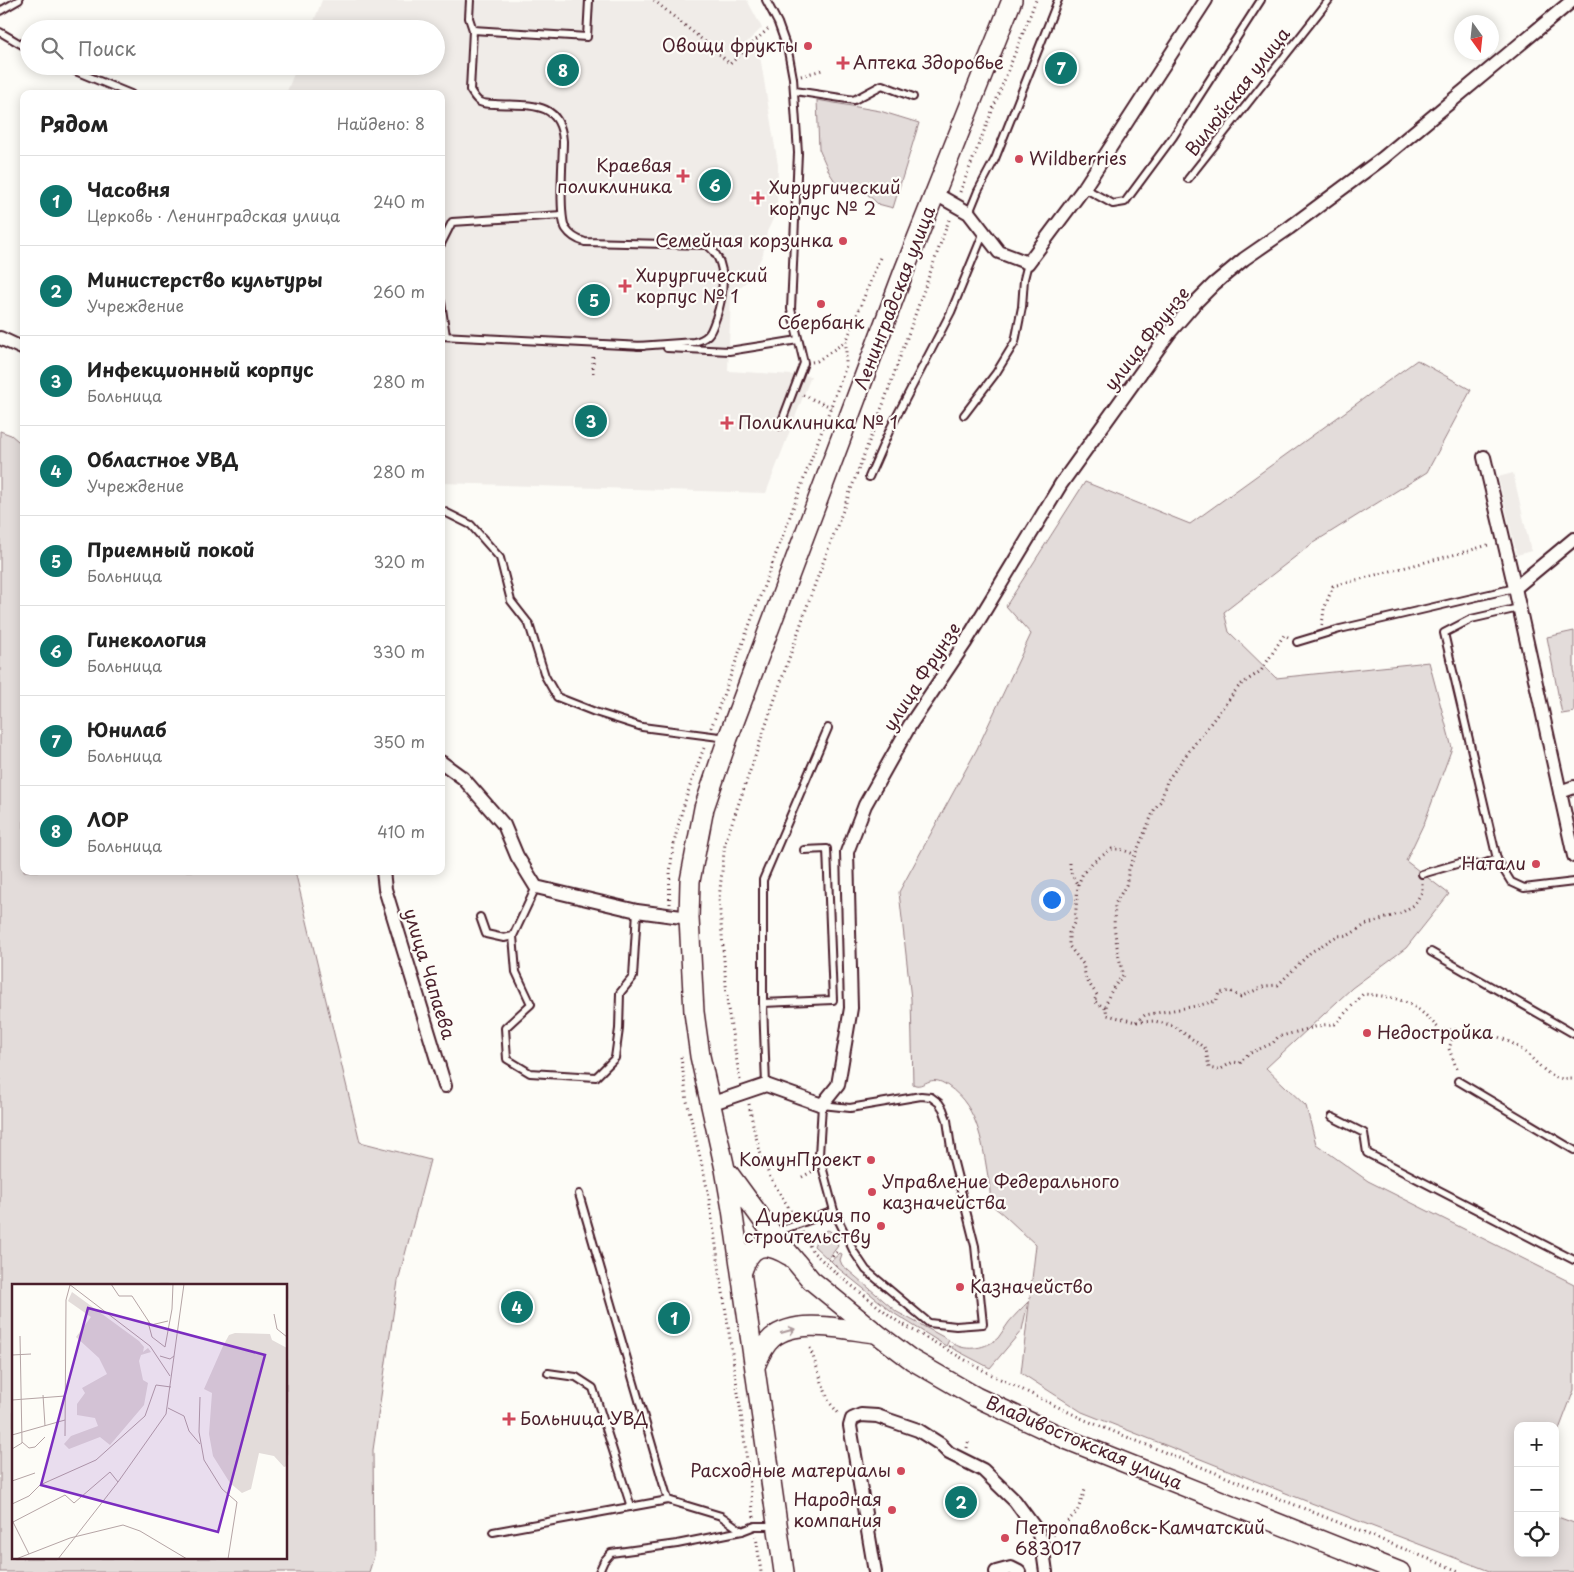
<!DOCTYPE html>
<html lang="ru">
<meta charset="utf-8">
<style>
:root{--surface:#fff;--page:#f2f2f2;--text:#222;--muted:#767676;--line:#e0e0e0;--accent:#0f766e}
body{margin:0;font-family:"Playpen Sans",sans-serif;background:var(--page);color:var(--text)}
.controls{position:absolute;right:15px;bottom:15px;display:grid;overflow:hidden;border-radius:10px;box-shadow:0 2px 12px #0003}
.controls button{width:45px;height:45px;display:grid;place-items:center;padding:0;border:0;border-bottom:1px solid var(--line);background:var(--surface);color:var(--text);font:25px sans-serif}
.compass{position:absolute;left:1454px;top:15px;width:45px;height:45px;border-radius:50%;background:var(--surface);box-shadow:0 2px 12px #0003;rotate:165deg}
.you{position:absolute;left:1051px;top:899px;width:18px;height:18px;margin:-12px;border:4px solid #fff;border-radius:50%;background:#1a73e8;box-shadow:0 0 0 8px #1a73e833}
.badge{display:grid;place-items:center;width:32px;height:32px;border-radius:50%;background:var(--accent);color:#fff;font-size:16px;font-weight:700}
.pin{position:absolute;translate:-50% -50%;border:2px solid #fff;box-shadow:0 1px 5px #0006}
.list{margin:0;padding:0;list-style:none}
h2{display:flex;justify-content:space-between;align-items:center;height:65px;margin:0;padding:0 20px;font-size:21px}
h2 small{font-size:16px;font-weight:400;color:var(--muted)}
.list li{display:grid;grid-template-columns:32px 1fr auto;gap:15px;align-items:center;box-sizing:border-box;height:90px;padding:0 20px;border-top:1px solid var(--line)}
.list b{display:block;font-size:19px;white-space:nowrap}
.list p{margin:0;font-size:16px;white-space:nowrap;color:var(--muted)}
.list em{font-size:16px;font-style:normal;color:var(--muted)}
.icon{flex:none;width:28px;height:28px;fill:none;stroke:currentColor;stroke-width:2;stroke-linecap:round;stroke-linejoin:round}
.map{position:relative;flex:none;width:1574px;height:1572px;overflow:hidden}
.search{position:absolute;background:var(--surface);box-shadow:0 2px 12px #0003;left:20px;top:20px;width:425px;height:55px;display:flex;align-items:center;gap:12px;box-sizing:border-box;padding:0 18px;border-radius:28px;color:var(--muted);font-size:19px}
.panel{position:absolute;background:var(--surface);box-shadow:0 2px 12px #0003;left:20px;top:90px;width:425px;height:785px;border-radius:10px}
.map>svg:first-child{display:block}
.built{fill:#f0ece8}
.green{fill:#e3dcda;stroke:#967e82;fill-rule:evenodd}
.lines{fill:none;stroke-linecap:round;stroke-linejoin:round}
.service-casing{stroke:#4a1f2b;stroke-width:10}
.minor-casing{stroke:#4a1f2b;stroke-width:16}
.primary-casing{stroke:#4a1f2b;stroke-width:22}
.path{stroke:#4a1f2b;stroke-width:3;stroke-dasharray:1 4;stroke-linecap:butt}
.service{stroke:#fdfcf7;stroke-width:6}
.minor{stroke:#fdfcf7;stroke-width:12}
.primary{stroke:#fdfcf7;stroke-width:19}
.oneway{stroke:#ac999b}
.poi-dot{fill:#d1495b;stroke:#fdfcf7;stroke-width:2}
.labels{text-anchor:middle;stroke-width:4.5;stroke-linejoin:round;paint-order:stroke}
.poi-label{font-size:18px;fill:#4a1f2b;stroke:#fdfcf7;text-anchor:start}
.street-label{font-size:18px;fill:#4a1f2b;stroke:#fdfcf7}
.inset-road{fill:none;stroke:#b5a4a5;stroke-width:1}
.view{fill:#7b2cbf;fill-opacity:0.15;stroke:#7b2cbf;stroke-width:2.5}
.inset-edge{fill:none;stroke:#4a1f2b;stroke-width:2.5}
</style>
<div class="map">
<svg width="1574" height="1572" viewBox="0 0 1574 1572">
<rect width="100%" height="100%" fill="#fdfcf7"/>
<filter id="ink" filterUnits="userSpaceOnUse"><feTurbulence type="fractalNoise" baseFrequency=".02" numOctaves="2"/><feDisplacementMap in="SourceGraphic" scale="10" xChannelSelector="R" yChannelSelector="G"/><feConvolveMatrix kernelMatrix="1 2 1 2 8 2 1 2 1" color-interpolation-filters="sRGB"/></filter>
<g filter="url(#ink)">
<g class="built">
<path d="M322,0H747L762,28L747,42L760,56L778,165L777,210L767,232L763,254L752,277L731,295L728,371L811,376L766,493L441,483V94H286L297,66H436V29H311Z"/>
<path d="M1513,473L1531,551L1517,555L1498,477Z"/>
</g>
<g class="green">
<path d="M817,100L880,111L919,123L893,208L878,204L863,190L853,194L841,191L829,172L819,149Z"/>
<path d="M1417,360L1471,390L1427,472L1313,543L1224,612L1229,632L1276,678L1429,662L1452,748L1425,821L1406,861L1449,894L1406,948L1352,988L1266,1068L1306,1106L1316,1144L1368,1181L1574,1284V1390L1555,1440V1426H1518V1553H1555V1516L1574,1523V1572H1492L1306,1501L1082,1412L1021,1373L1036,1245C1026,1235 1015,1226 1005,1216C1002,1213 996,1209 993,1206C990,1200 990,1189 989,1183C983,1148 980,1108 948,1086C929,1072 924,1090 913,1084L911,999L899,892L977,749L1031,634L1006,606L1085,482L1190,524Z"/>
<path d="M0,431L11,435L24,446V871H295L360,1142L430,1160L398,1281L373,1450L374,1556L369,1572H0ZM14,1286H286V1558H14Z"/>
<path d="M1574,631V712L1562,714L1547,637Z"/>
<path d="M828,1230L835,1234L838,1246L828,1259L814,1246L819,1234Z"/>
<path d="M840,1253L842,1254L840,1260L842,1265L897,1312L949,1340L946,1346L895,1314L838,1268L831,1261Z"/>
<path d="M1028,1302L1022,1330L990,1368L952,1348L954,1344C967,1352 987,1348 998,1338C1002,1333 1005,1327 1009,1322C1015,1315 1022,1308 1028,1302Z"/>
</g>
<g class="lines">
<g class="service-casing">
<g id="service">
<path d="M470,0L469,18L473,30L470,90C473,94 475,99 480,102C484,104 490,104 495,104C527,106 560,99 563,141C563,158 558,217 566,229C570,235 578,240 585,242L707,245C729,261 724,295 716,318C714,323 712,331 708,335C704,339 699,341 694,342L638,346"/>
<path d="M766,0L778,23L788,51L793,78L798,153L791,309L804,363L780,426"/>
<path d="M0,11L19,0"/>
<path d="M473,30L587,37L589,0"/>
<path d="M0,32L29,49"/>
<path d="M63,66L131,94"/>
<path d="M795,91L854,100L882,85L913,97"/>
<path d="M1188,179L1329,0"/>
<path d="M1084,188L1113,204L1125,202L1173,137L1261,0"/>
<path d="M969,213L978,191L995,159L1058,0"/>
<path d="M441,244L452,222L562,215"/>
<path d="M441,302L446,336"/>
<path d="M441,336L643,346"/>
<path d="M667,348L729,351L798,340"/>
<path d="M964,415L996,373L1015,342L1022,307L1024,279L1028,263"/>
<path d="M869,477L891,427L951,312L984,232"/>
<path d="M441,510L471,525L500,558L511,601L529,624L545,676L557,697L595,712L642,727L727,738"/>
<path d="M1519,608L1471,619L1444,633L1497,859L1511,882L1524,888L1574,882"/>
<path d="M1297,642L1340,629L1515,588"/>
<path d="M1422,874L1460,863L1480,865L1497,859"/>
<path d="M480,917L486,934L504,938L513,936L536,887"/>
<path d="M513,936L516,972L531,1004L505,1028L507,1059L530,1073L596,1077L615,1058L619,1029L620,993L633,977L637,911"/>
<path d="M1431,952L1574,1034"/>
<path d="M763,1003L833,1000L827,849L804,850"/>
<path d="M1458,1081L1574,1150"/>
<path d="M766,1085L763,1003V880L828,728"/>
<path d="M921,1096L931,1097L939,1103L943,1109L947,1120L952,1155L975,1246L983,1324L956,1326L929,1323L866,1270L854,1252L834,1211L819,1155L822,1105L850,1108Z"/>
<path d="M1332,1117L1364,1133L1367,1153L1574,1260"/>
<path d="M579,1194L668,1500"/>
<path d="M774,1233L834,1211"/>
<path d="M548,1373L576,1377L593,1388L631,1507"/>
<path d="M493,1532L668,1500L721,1516L742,1531"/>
<path d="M599,1572L604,1561L611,1553L677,1544L742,1531L755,1526H776"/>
</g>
</g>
<g class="minor-casing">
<g id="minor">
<path d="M934,193L969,213L999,252L1028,263L1084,188L1206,0"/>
<path d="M0,338L24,349"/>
<path d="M1484,457L1515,588L1574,856"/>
<path d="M1515,588L1574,539"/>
<path d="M441,762L463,778L504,825L517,856L536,887L637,911L689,918"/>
<path d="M1560,792L1574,787"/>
<path d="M383,871L385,889L445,1086"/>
<path d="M710,1104L766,1085L822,1105L838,1085L851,1008L847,852L865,805L910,725L965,643L1061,484L1170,332L1195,303L1214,284L1244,259L1289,228L1383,158L1573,0"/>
<path d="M875,1572L850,1426L852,1419L861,1415L877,1416L918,1430L940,1444L949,1453L983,1470L1015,1501L1038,1532L1042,1544L1046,1572"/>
<path d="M996,1572L1011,1568L1019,1572"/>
</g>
</g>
<g class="primary-casing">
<g id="primary">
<path d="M729,1174L772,1233L811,1280L876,1333L912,1360L976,1397L1068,1440L1400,1572"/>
<path d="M742,1271C751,1244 764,1241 788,1255"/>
<path d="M756,1364C760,1354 764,1345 772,1338C797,1317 846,1330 876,1333"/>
<path d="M784,1572L732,1209L725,1169L700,1056L694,1012L689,918L690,881L704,808L728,738L904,271L1012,0"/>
</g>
</g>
<g class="path">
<path d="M654,0C679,22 706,41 730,64L768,29L767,27"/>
<path d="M801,76L822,70"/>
<path d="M960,192L1036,0"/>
<path d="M812,362L817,361L845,342"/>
<path d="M593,373V356"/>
<path d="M803,395L831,407"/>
<path d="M1322,625L1324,609L1333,586L1468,551L1491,544"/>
<path d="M1288,637L1284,635L1261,671L1240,685L1183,759L1167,781L1161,801L1155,808L1129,869L1126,885L1115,904L1114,926L1118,953L1123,975C1114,987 1103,999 1107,1015L1136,1022L1155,1021L1174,1026L1206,1049L1209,1068L1219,1070L1233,1062L1240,1063L1248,1054L1273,1043L1278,1037L1322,1025L1335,1024L1363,994C1401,997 1415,1002 1440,1030"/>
<path d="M711,728L846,366V342L881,255"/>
<path d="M1070,863V871L1077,884"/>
<path d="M670,904C666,848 686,796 705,745"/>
<path d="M1105,1008L1094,1001L1097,995L1086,979L1083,964L1069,946V933L1075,921L1078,885L1083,873L1093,862L1112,849H1120L1134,854"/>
<path d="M1136,1022L1145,1015L1196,1006L1216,1001L1219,993L1230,991L1240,997L1265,986L1278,985L1311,952L1337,936L1349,935L1365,925L1401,913L1414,905L1422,892V883"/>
<path d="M1455,1030L1449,1049L1458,1072"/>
<path d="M1425,1033C1460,1026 1497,1030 1525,1052C1533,1059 1549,1077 1558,1078C1563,1079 1569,1079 1574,1079"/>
<path d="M681,1057L687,1101L708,1192L741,1413L754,1517"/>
<path d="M740,1080L728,1009L719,899L725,843L812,592L884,402L950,217"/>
<path d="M749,1104L754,1130L761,1155L770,1177L793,1215"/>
<path d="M832,1162L848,1158"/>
<path d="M802,1177L813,1171"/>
<path d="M802,1232L813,1252L842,1278L897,1321L988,1373L1085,1420L1461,1572"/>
<path d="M829,1260L839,1250"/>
<path d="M949,1347L952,1342"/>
<path d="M810,1348L829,1402L840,1415"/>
<path d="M967,1448L969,1439"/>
<path d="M1053,1535L1077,1512L1085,1490"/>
<path d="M756,1536L761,1572"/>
</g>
<use href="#service" class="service"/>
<use href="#minor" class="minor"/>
<use href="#primary" class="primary"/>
</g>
<defs><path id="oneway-shaft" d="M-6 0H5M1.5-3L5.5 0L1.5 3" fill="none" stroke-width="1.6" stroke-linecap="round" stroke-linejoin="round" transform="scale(1.25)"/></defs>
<use class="oneway" href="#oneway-shaft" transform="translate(788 1331) rotate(-16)"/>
</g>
<g class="poi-dot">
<circle cx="808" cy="46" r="5"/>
<path d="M840.5 55.5h5v5h5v5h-5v5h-5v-5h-5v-5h5z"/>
<circle cx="1019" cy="159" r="5"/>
<path d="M680.5 168.5h5v5h5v5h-5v5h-5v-5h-5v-5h5z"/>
<path d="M755.5 190.5h5v5h5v5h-5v5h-5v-5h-5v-5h5z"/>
<circle cx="843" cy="241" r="5"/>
<path d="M622.5 278.5h5v5h5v5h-5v5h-5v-5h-5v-5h5z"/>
<circle cx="821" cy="304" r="5"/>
<path d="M724.5 415.5h5v5h5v5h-5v5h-5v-5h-5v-5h5z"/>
<circle cx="1536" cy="864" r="5"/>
<circle cx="1367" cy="1033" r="5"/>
<circle cx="871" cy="1160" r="5"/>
<circle cx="872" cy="1192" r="5"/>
<circle cx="881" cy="1226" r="5"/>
<circle cx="960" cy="1287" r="5"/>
<path d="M506.5 1411.5h5v5h5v5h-5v5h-5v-5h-5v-5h5z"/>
<circle cx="901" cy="1471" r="5"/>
<circle cx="892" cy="1510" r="5"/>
<circle cx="1005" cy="1538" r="5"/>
</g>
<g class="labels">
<g class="poi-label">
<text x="798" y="52" text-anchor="end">Овощи фрукты</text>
<text x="853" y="69">Аптека Здоровье</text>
<text x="1029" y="165">Wildberries</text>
<text x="672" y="172" text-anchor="end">Краевая<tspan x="672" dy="21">поликлиника</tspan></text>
<text x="769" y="194">Хирургический<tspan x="769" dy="21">корпус № 2</tspan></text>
<text x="833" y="247" text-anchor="end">Семейная корзинка</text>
<text x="636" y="282">Хирургический<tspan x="636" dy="21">корпус № 1</tspan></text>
<text x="821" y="329" text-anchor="middle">Сбербанк</text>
<text x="738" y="429">Поликлиника № 1</text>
<text x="1526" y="870" text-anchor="end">Натали</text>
<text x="1377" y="1039">Недостройка</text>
<text x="861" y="1166" text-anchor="end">КомунПроект</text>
<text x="882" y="1188">Управление Федерального<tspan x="882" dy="21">казначейства</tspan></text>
<text x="871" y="1222" text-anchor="end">Дирекция по<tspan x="871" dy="21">строительству</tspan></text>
<text x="970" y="1293">Казначейство</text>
<text x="520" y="1425">Больница УВД</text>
<text x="891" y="1477" text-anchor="end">Расходные материалы</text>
<text x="882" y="1506" text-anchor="end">Народная<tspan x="882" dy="21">компания</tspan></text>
<text x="1015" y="1534">Петропавловск-Камчатский<tspan x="1015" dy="21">683017</tspan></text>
</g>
<g class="street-label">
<text transform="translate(1238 92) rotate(-52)" y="6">Вилюйская улица</text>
<text transform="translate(895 298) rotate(-69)" y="6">Ленинградская улица</text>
<text transform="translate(1147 339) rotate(-52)" y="6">улица Фрунзе</text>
<text transform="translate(922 677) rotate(-57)" y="6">улица Фрунзе</text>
<text transform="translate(429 974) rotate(73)" y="6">улица Чапаева</text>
<text transform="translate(1084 1443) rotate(23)" y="6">Владивостокская улица</text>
</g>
</g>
<g transform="translate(12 1284)">
<rect width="275" height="275" fill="#fdfcf7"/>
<path d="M60,8L127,57L132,63L131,68L136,64L139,68L129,71L127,77L131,96L136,99L132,121L98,161L88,153L57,165L52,160L59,152L86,142L83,134L65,131V120L73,109L70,104L95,90L87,74L64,53L79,33L56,17ZM223,49L258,50L260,56L275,64V182L272,183L262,172L247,169L239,205L230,209L218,199L201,172L197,150L200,109L192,105L211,62L217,51Z" fill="#e3dcda"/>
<path class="inset-road" d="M57,0L138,62L158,92M99,0L107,12H120L139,41L156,37M262,30L265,45L275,53M136,38L140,53L153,63L160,25L161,0M0,71L19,70M148,72L158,75L162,72M31,111L33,142M188,113L187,148L192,176L210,205L225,218L216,275M0,116L53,112M156,124L172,132L177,147L188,160M0,151L53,136M53,152L54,16L58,1M10,158L17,164L23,163L33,153M0,165L10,159L8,52M0,197L23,189M0,220L17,212L28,201L84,176L133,132L144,101L159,103M0,236L17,270M1,238L53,211L62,219L98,188L106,198M4,275L58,254L111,241L128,247L175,275M46,275L106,198L154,130L172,0"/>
<path class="view" d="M76,24L253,71L206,248L29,201Z"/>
<rect width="275" height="275" class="inset-edge"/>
</g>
</svg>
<div class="controls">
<button>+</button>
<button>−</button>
<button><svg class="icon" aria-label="locate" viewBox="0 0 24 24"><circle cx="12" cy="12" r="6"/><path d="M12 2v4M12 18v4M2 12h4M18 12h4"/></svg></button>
</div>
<svg class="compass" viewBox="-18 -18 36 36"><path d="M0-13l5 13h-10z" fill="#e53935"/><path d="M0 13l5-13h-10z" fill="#767676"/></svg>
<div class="you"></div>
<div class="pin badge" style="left:674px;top:1318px">1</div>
<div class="pin badge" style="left:961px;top:1502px">2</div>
<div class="pin badge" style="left:591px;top:421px">3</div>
<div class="pin badge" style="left:517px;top:1307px">4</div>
<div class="pin badge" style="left:594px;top:300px">5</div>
<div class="pin badge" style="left:715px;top:185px">6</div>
<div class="pin badge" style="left:1061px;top:68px">7</div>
<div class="pin badge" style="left:563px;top:70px">8</div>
<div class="search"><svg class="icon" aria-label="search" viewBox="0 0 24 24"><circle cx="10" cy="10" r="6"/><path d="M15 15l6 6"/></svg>Поиск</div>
<section class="panel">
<h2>Рядом<small>Найдено: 8</small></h2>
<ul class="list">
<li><span class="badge">1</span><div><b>Часовня</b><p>Церковь · Ленинградская улица</p></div><em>240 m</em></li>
<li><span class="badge">2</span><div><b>Министерство культуры</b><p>Учреждение</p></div><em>260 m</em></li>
<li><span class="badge">3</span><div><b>Инфекционный корпус</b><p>Больница</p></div><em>280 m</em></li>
<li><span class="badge">4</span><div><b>Областное УВД</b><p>Учреждение</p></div><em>280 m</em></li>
<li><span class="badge">5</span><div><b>Приемный покой</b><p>Больница</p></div><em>320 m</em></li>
<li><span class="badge">6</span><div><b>Гинекология</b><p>Больница</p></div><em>330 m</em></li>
<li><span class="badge">7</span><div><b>Юнилаб</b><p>Больница</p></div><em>350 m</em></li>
<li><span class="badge">8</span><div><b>ЛОР</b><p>Больница</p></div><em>410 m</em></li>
</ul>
</section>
</div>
